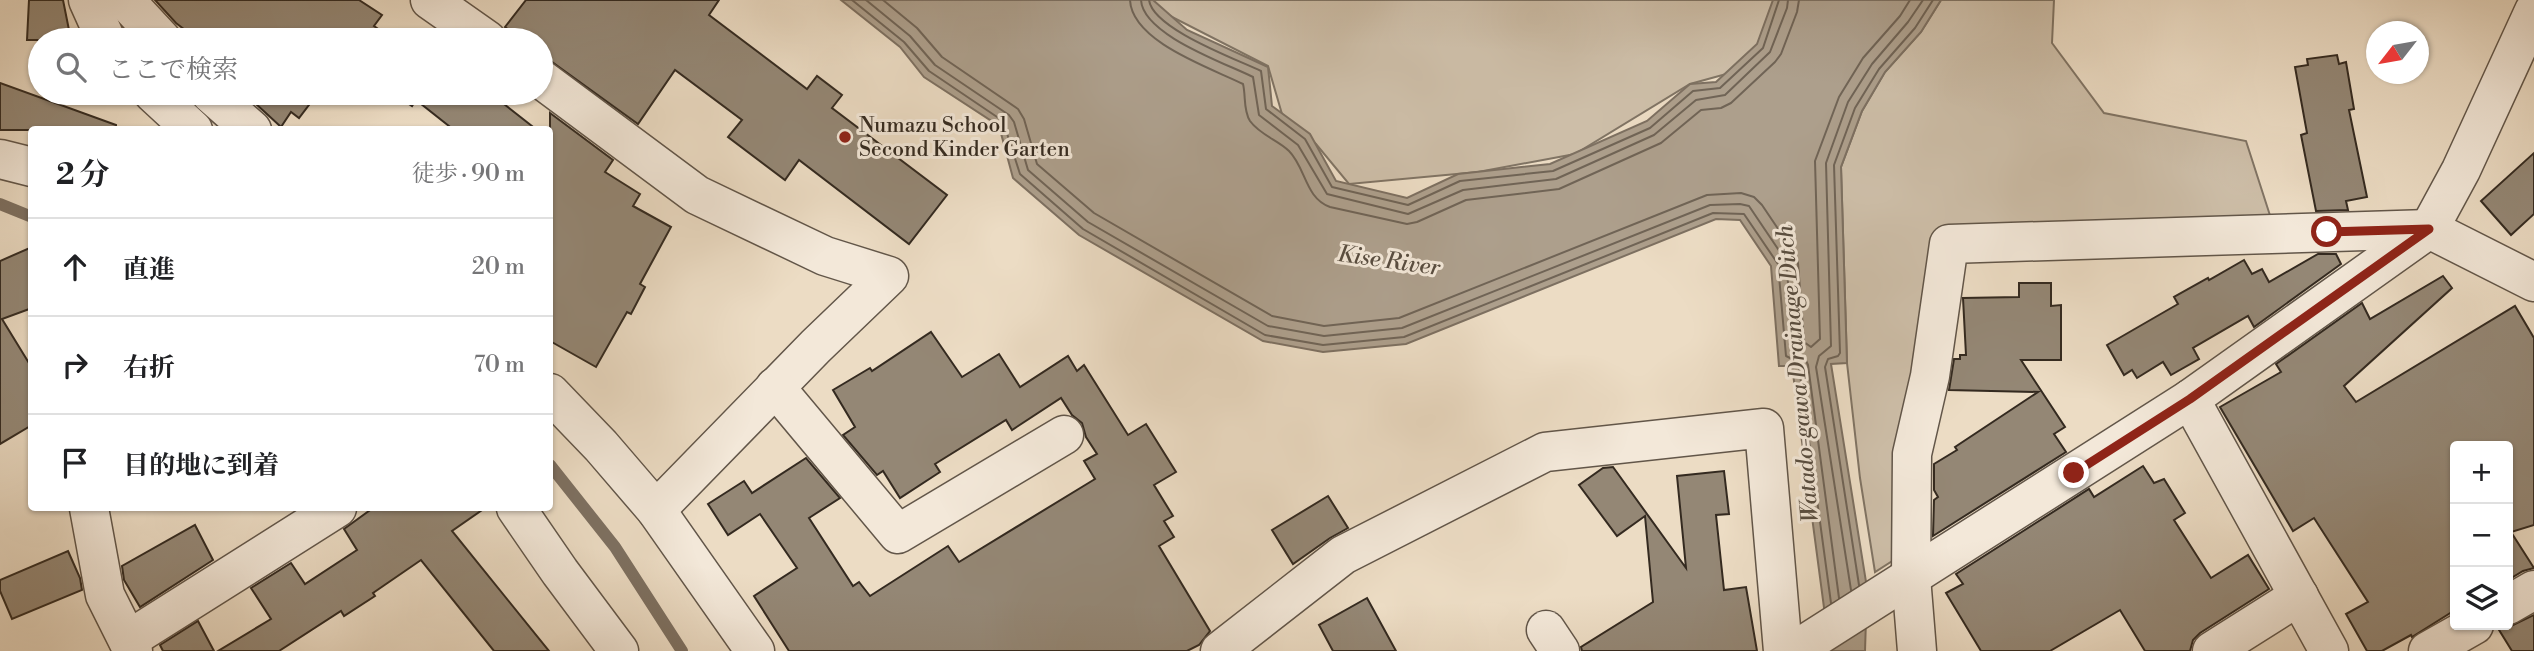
<!DOCTYPE html>
<html lang="ja">
<meta charset="utf-8">
<style>
:root{--surface:#fff;--page:#f2f2f2;--text:#202124;--muted:#757577;--line:#e0e0e0}
body{margin:0;font-family:"Libre Bodoni","Noto Serif JP",serif;background:var(--page);color:var(--text)}
.controls{position:absolute;right:21px;bottom:21px;display:grid;overflow:hidden;border-radius:7px;box-shadow:0 2px 5px #0004}
.controls button{width:63px;height:63px;display:grid;place-items:center;padding:0;border:0;border-bottom:2px solid var(--line);background:var(--surface);color:var(--text);font:35px sans-serif}
.compass{position:absolute;left:2366px;top:21px;width:63px;height:63px;border-radius:50%;background:var(--surface);box-shadow:0 2px 5px #0004;rotate:239deg}
.stop{position:absolute;width:21px;height:21px;margin:-16px;border:5px solid #8f2418;border-radius:50%;background:#fff}
.stop.end{background:#8f2418;border-color:#fff;box-shadow:0 2px 7px #0008}
.list{margin:0;padding:0;list-style:none}
h2{display:flex;justify-content:space-between;align-items:center;height:91px;margin:0;padding:0 28px;font-size:30px}
h2 small{font-size:23px;font-weight:400;color:var(--muted)}
.list li{display:grid;grid-template-columns:46px 1fr auto;gap:21px;align-items:center;box-sizing:border-box;height:98px;padding:0 28px;border-top:2px solid var(--line)}
.list b{display:block;font-size:26px;white-space:nowrap}
.list em{font-size:23px;font-style:normal;color:var(--muted)}
.icon{flex:none;width:38px;height:38px;fill:none;stroke:currentColor;stroke-width:2;stroke-linecap:round;stroke-linejoin:round}
.map{position:relative;flex:none;width:2534px;height:651px;overflow:hidden}
.search{position:absolute;background:var(--surface);box-shadow:0 2px 5px #0004;left:28px;top:28px;width:525px;height:77px;display:flex;align-items:center;gap:18px;box-sizing:border-box;padding:0 24px;border-radius:38px;color:var(--muted);font-size:26px}
.panel{position:absolute;background:var(--surface);box-shadow:0 2px 5px #0004;left:28px;top:126px;width:525px;height:385px;border-radius:7px}
.map>svg:first-child{display:block}
.green{fill:#cdbea8;stroke:#807464;stroke-width:2}
.water{fill:#ad9f8c;stroke:#7d7061;stroke-width:2}
.lines{fill:none;stroke-linecap:round;stroke-linejoin:round}
.shore{stroke:#706456;stroke-width:2}
.stream{stroke:#7d7061;stroke-width:12}
.building{fill:#948775;stroke:#342a20;stroke-width:2}
.minor-casing{stroke:#625649;stroke-width:41}
.minor{stroke:#f3e8d9;stroke-width:38}
.route{stroke:#8f2418;stroke-width:9}
.poi-dot{fill:#8f2418;stroke:#f3e8d9;stroke-width:2.5}
.labels{text-anchor:middle;stroke-width:6;stroke-linejoin:round;paint-order:stroke}
.poi-label{font-size:21px;fill:#342a20;stroke:#f3e8d9;text-anchor:start}
.water-label{font-size:23px;font-style:italic;fill:#584d40;stroke:#f3e8d9}
</style>
<div class="map">
<svg width="2534" height="651" viewBox="0 0 2534 651">
<rect width="100%" height="100%" fill="#ecdcc4"/>
<filter id="stains"><feTurbulence type="fractalNoise" baseFrequency=".00286" numOctaves="4"/><feColorMatrix values="0 0 0 0 .2 0 0 0 0 .09 0 0 0 0 .02 0 0 0 .5 -.17"/></filter>
<radialGradient id="worn" r=".72"><stop offset=".6" stop-color="#630" stop-opacity="0"/><stop offset="1" stop-color="#630" stop-opacity=".3"/></radialGradient>
<g class="green">
<path d="M1139,0H1776L1759,65L1690,84L1575,154L1478,172L1349,184L1316,144L1282,114L1268,66Z"/>
<path d="M1941,0H2054L2052,43L2104,113L2246,141L2276,234L1949,244L1911,549L1875,572L1860,478L1847,363L1841,167L1862,111L1885,72L1921,32Z"/>
</g>
<path class="water" d="M841,0H1153L1187,30L1268,67L1272,106L1310,134L1336,181L1407,198L1458,174L1550,164L1647,121L1690,84L1716,82L1757,44L1773,0H1941L1921,32L1885,72L1862,111L1841,167L1847,363L1831,364L1867,588L1865,651H1822L1825,615L1792,366H1779L1771,266L1740,220L1716,219L1406,344L1323,352L1263,341L1079,235L1013,178L999,126L924,77L900,47Z"/>
<g class="lines">
<g class="shore">
<path d="M852,0L904,42L929,71L1003,121L1020,174L1083,229L1265,335L1323,345L1404,337L1713,213L1744,214L1778,264L1786,356L1796,361L1799,367L1831,603"/>
<path d="M866,0L910,36L935,65L1009,115L1014,122L1028,170L1088,222L1268,326L1324,336L1402,328L1710,205L1740,204L1749,206L1786,261L1794,348L1804,356L1808,365L1839,598"/>
<path d="M883,0L917,28L942,57L1018,109L1024,119L1037,164L1094,213L1272,316L1324,326L1399,318L1707,195L1741,193L1754,197L1762,205L1793,251L1798,263L1804,342L1811,347L1820,339L1815,161L1839,97L1863,58L1900,16L1910,0"/>
<path d="M1130,0C1132,42 1211,68 1243,84C1246,96 1243,110 1250,121C1260,135 1278,140 1289,151C1306,168 1305,198 1330,207L1407,224L1417,222L1466,200L1559,189L1661,143L1701,110L1721,108L1731,103L1775,62L1781,54L1797,12L1799,0"/>
<path d="M1141,0C1143,35 1225,63 1253,77L1259,115L1298,145L1327,194L1408,214L1463,190L1556,179L1654,135L1696,100L1725,95L1770,52L1787,8L1788,0"/>
<path d="M1149,0C1153,29 1236,59 1261,71L1266,109L1305,139L1332,187L1408,205L1460,181L1553,171L1650,128L1693,91L1720,88L1763,48L1779,0"/>
<path d="M1859,585L1825,367L1828,359L1838,356L1840,353L1834,165L1855,108L1879,69L1915,28L1933,0"/>
<path d="M1851,590L1816,367L1819,356L1831,346L1826,163L1848,102L1872,64L1908,22L1923,0"/>
</g>
<g class="stream">
<path d="M0,204L32,217"/>
<path d="M550,465L615,547L682,651"/>
</g>
</g>
<g class="building">
<path d="M29,0H63L71,40H27Z"/>
<path d="M155,0H359L382,15L374,26L394,40H198L176,23Z"/>
<path d="M526,0H719L709,15L807,89L817,76L842,95L832,108L947,195L909,244L799,160L785,180L728,137L742,120L675,70L638,124L541,54V40H523L505,27Z"/>
<path d="M2337,55L2339,64L2346,62L2354,109L2349,110L2367,197L2346,201L2348,210L2316,211L2301,135L2307,133L2295,67L2308,65L2307,59Z"/>
<path d="M0,83L116,125V130H0Z"/>
<path d="M263,93H318L299,118L291,112L281,127L255,103Z"/>
<path d="M393,93H490L537,130H454L416,100L412,106Z"/>
<path d="M550,113L613,160L605,172L640,194L633,206L671,227L640,284L645,287L631,314L627,312L596,367L550,341Z"/>
<path d="M2534,153V214L2511,235L2481,201Z"/>
<path d="M32,247V308L2,319L32,368V425L0,444V261Z"/>
<path d="M2318,254H2336L2341,264L2254,327L2248,316L2193,348L2199,359L2171,375L2163,362L2137,378L2132,370L2124,375L2107,345L2178,304L2174,297L2208,278L2209,280L2244,260L2252,274L2262,269L2269,282Z"/>
<path d="M2443,276L2452,288L2344,386L2356,402L2515,306L2534,338V525L2511,532L2534,568L2523,571L2508,580V446H2455V610L2412,637L2411,635L2382,651H2367L2346,614L2368,602L2314,518L2293,531L2220,407L2281,372L2276,364L2362,303L2370,319Z"/>
<path d="M2019,283H2051V306L2061,305V360H2021L2065,427L2054,434L2066,452L1933,536L1934,500L1938,497L1934,490V464L1957,450L1955,447L2038,392L1949,390L1954,359H1960V355H1966L1963,298L2019,297Z"/>
<path d="M931,332L962,377L999,354L1020,387L1068,356L1077,371L1084,365L1128,435L1146,424L1176,472L1154,485L1173,516L1164,521L1174,537L1159,546L1210,631L1199,645L1187,651H789L754,596L797,568L760,514L728,535L708,504L744,481L752,493L806,458L840,498L809,518L853,586L859,582L870,596L948,546L959,562L1095,479L1084,461L1097,454L1086,437L1082,423L1072,415L1061,398L1012,430L1006,420L935,464L940,472L900,498L883,471L877,475L843,435L855,427L833,390L870,368L872,371Z"/>
<path d="M2143,466L2154,483L2164,479L2185,513L2174,520L2211,578L2248,555L2269,589L2200,633L2193,640L2190,651H2145L2120,610L2050,651H1981L1946,593L1963,584L1956,574L2089,489L2094,497Z"/>
<path d="M1613,467L1686,568L1677,476L1724,471L1729,514L1716,515L1724,590L1746,587L1757,651H1582L1581,647L1653,602L1645,516L1617,536L1579,485L1603,468Z"/>
<path d="M1328,496L1348,528L1330,538L1293,564L1272,530Z"/>
<path d="M373,508H485L452,531L549,651H494L421,560L373,593L375,596L344,616L341,611L279,651H218L271,619L251,588L291,563L305,584L357,550L344,529Z"/>
<path d="M195,525L213,560L140,607L124,580L122,566Z"/>
<path d="M68,551L80,578L82,590L12,619L0,591V580Z"/>
<path d="M1367,598L1396,651H1333L1319,625Z"/>
<path d="M2534,615V651H2512L2496,625L2509,627Z"/>
<path d="M198,621L214,651H163L160,645Z"/>
</g>
<g class="lines">
<g class="minor-casing">
<g id="minor">
<path d="M88,0L106,40"/>
<path d="M125,0L162,40"/>
<path d="M430,0L487,40"/>
<path d="M541,79L697,195L825,256L889,276L816,346L656,510"/>
<path d="M153,93L193,130"/>
<path d="M210,93L252,130"/>
<path d="M0,159L32,167"/>
<path d="M775,387L898,534L1064,435"/>
<path d="M550,393L601,446L656,510L755,651"/>
<path d="M2190,399L2329,651"/>
<path d="M89,508L105,595L133,651"/>
<path d="M516,508L560,572L619,651"/>
<path d="M2508,605L2534,590"/>
<path d="M1546,630L1560,651"/>
<path d="M128,640L337,508"/>
<path d="M1220,651L1343,555L1545,452L1764,428L1783,651"/>
<path d="M1794,651L2190,399L2429,229L2461,170L2534,11"/>
<path d="M1917,651L1911,577L1912,454L1930,376L1949,244L2429,229L2534,282"/>
<path d="M2212,651L2299,596"/>
<path d="M2428,651L2474,625"/>
</g>
</g>
<use href="#minor" class="minor"/>
</g>
<g class="lines">
<path class="route" d="M2074,473L2190,399L2429,229L2327,232"/>
</g>
<circle class="poi-dot" cx="845" cy="137" r="7"/>
<g class="labels">
<g class="poi-label">
<text x="859" y="132">Numazu School<tspan x="859" dy="24">Second Kinder Garten</tspan></text>
</g>
<g class="water-label">
<text transform="translate(1389 260) rotate(8)" y="8">Kise River</text>
<text transform="translate(1797 374) rotate(-95)" y="8">Watado-gawa Drainage Ditch</text>
</g>
</g>
<rect width="100%" height="100%" filter="url(#stains)"/>
<rect width="100%" height="100%" fill="url(#worn)"/>
</svg>
<div class="controls">
<button>+</button>
<button>−</button>
<button><svg class="icon" aria-label="layers" viewBox="0 0 24 24"><path d="M12 4l9 5-9 5-9-5zM3 14l9 5 9-5"/></svg></button>
</div>
<svg class="compass" viewBox="-18 -18 36 36"><path d="M0-13l5 13h-10z" fill="#e53935"/><path d="M0 13l5-13h-10z" fill="#757577"/></svg>
<div class="stop" style="left:2327px;top:232px"></div>
<div class="stop end" style="left:2074px;top:473px"></div>
<div class="search"><svg class="icon" aria-label="search" viewBox="0 0 24 24"><circle cx="10" cy="10" r="6"/><path d="M15 15l6 6"/></svg>ここで検索</div>
<section class="panel">
<h2>2 分<small>徒歩 · 90 m</small></h2>
<ul class="list">
<li><svg class="icon" aria-label="ahead" viewBox="0 0 24 24"><path d="M12 20V5M6 11l6-6 6 6"/></svg><div><b>直進</b></div><em>20 m</em></li>
<li><svg class="icon" aria-label="right" viewBox="0 0 24 24"><path d="M7 20v-9h11M14 6l5 5-5 5"/></svg><div><b>右折</b></div><em>70 m</em></li>
<li><svg class="icon" aria-label="arrive" viewBox="0 0 24 24"><path d="M6 21V4h12l-3 4 3 4H6"/></svg><div><b>目的地に到着</b></div></li>
</ul>
</section>
</div>
